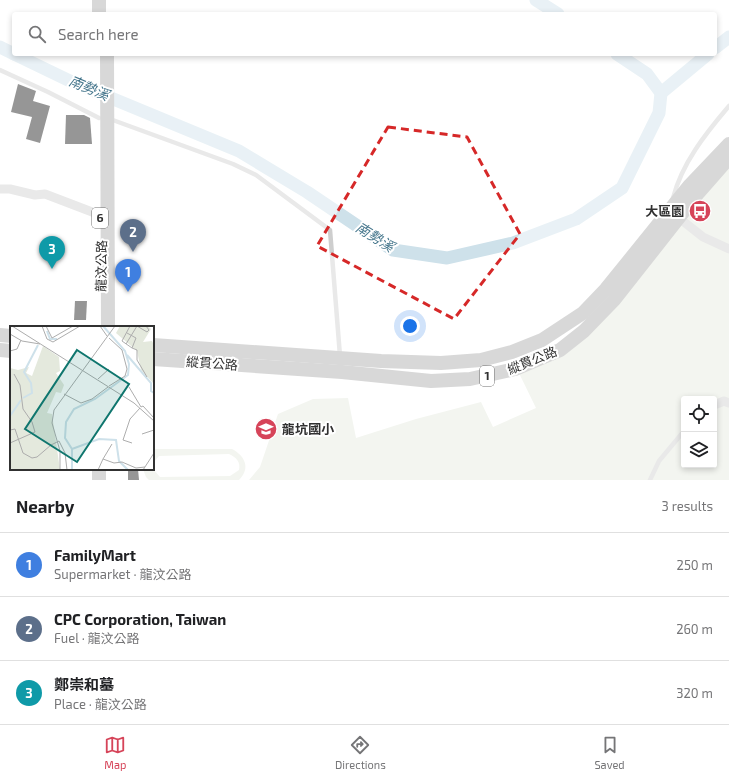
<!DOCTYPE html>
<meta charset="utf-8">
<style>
:root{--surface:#fff;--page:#f6f6f6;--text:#202124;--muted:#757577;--line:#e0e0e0;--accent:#d64459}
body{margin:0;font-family:"Exo 2","Noto Sans TC",sans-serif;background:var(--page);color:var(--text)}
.controls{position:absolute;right:12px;bottom:12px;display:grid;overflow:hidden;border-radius:4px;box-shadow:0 2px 6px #0003}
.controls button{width:36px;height:36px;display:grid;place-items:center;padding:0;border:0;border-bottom:1px solid var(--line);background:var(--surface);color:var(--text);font:20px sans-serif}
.you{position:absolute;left:410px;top:326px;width:14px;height:14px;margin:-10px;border:3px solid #fff;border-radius:50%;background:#1a73e8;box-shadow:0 0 0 6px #1a73e833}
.badge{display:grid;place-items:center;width:26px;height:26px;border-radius:50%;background:var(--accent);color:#fff;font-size:13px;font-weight:700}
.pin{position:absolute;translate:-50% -33px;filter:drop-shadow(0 1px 2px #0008)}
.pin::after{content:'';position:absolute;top:21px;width:14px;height:12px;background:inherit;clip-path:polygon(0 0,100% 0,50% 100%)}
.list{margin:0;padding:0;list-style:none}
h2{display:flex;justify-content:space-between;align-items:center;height:52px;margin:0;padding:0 16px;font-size:17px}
h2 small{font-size:13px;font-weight:400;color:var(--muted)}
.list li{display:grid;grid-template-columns:26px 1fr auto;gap:12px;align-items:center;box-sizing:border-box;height:64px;padding:0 16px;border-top:1px solid var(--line)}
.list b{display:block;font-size:15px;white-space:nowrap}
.list p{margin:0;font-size:13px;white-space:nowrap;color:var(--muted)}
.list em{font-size:13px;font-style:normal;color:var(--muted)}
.icon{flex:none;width:22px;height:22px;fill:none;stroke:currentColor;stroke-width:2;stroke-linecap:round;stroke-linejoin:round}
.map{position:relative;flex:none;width:729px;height:480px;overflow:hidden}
.search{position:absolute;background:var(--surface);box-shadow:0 2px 6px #0003;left:12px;right:12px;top:12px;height:44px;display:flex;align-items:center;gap:10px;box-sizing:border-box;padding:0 14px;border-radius:4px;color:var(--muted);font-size:15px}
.sheet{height:244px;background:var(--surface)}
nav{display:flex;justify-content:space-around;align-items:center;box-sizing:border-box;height:56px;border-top:1px solid var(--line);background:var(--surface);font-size:11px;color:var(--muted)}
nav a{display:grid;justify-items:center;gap:2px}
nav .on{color:var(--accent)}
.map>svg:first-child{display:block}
.green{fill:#e4e9dd;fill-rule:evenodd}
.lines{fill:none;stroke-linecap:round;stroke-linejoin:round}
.river{stroke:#cee1ea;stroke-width:13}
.building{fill:#181818}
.lane{stroke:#cecece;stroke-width:4.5}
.street{stroke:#cecece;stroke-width:9}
.primary{stroke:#a9a9a9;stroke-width:14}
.marked{fill:none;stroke:#d62828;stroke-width:3;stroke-dasharray:8 5;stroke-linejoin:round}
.labels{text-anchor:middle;stroke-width:4;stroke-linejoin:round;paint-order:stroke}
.shield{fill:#fff;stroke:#6f6f6f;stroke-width:1}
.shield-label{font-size:12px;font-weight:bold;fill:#313131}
.poi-label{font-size:13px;font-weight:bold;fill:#313131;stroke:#fff;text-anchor:end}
.street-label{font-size:13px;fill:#313131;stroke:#fff}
.water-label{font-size:14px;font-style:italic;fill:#45768c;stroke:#fff}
.inset-river{fill:none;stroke:#cee1ea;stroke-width:2}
.inset-road{fill:none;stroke:#adadad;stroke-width:1}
.view{fill:#0f766e;fill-opacity:0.15;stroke:#0f766e;stroke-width:2}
.inset-edge{fill:none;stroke:#313131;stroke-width:2}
</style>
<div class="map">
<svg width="729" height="480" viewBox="0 0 729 480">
<rect width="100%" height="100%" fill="#fff"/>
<g class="green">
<path d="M729,160V480H249L260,467L278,414L313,399L348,398L356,438L416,419L481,402L493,427L536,408L517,369L571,340ZM684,399H714V465H684Z"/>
<path d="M154,449H232C245,456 251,468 239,480H149L146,477L143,469H153L160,477L230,476L239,470C241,462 236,457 229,454L159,456L153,463Z"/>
</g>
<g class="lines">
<g class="river">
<path d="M536,0L558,14"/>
<path d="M0,47L14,54"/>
<path d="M715,48L729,37"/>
<path d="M14,54L70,81L239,151L307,192L393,250L447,258L513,243L576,219L622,188L659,113L661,93L647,74L617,54"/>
<path d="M661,93L708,54"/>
</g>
</g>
<g class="building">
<path d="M18,84L36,91L33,101L50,106L40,143L26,139L32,117L11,112Z"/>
<path d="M66,115H84L90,118L92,144H65Z"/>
<path d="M75,301H87L86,320H74Z"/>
<path d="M128,469H138L139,480H128Z"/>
</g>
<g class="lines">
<g class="lane">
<path d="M0,70L48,92L99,118"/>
<path d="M110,119L233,164L256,175L330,230L340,356"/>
<path d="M673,198C682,163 706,133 729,106"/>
<path d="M650,480L659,461L684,431"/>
</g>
<g class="street">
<path d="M0,189H10L35,195L45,194L100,215"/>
<path d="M679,218L703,237L729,249"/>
<path d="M714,405L724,401L729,403"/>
</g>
<g class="primary">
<path d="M99,0V14"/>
<path d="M107,54L108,327"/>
<path d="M0,335L11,336"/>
<path d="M153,345L381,361L441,363L481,360L512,352L542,340L583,313L606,289L690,185L729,144"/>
<path d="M0,350L11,351"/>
<path d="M153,359L342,372L431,381L470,379L515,369L560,350L584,331L614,300L699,192L729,158"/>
<path d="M99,469V480"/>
</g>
</g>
<path d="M0 0H729V480H0ZM388,127L467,137L520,234L454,319L317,246Z" fill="#fff" fill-opacity=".55" fill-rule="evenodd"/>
<path class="marked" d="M388,127L467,137L520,234L454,319L317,246Z"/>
<defs>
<g id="bus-disc" transform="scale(1.15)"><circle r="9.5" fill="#d64459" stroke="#fff"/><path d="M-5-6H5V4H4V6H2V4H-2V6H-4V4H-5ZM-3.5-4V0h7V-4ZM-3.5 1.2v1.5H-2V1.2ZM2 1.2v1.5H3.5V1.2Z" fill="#fff"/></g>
<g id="school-disc" transform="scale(1.15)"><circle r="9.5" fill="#d64459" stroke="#fff"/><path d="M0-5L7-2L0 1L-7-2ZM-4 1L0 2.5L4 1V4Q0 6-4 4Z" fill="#fff"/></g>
</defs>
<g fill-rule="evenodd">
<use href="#bus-disc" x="700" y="211"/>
<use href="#school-disc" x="266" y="429"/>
</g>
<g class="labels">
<g class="shield">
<rect x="92" y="208" width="16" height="20" rx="3"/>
<rect x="480" y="366" width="14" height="20" rx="3"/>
</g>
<g class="shield-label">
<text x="100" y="222">6</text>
<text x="487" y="380">1</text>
</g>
<g class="poi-label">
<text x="684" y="216">大區園</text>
<text x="282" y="434" text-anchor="start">龍坑國小</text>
</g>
<g class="street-label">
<text transform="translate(101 266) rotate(-89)" y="5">龍汶公路</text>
<text transform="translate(532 360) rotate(-22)" y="5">縱貫公路</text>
<text transform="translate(212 363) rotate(4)" y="5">縱貫公路</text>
</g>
<g class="water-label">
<text transform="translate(89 88) rotate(23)" y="5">南勢溪</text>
<text transform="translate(375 237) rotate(32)" y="5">南勢溪</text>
</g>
</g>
<g transform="translate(10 326)">
<rect width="144" height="144" fill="#fff"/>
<path d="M110,0H138L141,3L133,16L142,15L144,19V58L131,44L127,25L106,7ZM33,20L49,31L50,45L46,47L54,59L51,67L46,66L37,87L42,88L50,144H4L0,142V42L8,44L19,41L16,47L22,50Z" fill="#e4e9dd"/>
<path class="inset-river" d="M93,0L115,25L119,38L118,49L85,73L64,83L56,96L55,112L62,123L89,113L106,114L109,135L118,144M37,5L40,13H47M117,29L141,57V65L144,67M13,72L22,67L21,57L14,46L28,19M0,90L11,74M62,123V144"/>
<path class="inset-road" d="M2,0L124,77L144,95M32,0L37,13L43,16L70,0M36,0L42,12L63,0M90,0L97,10M117,7L126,12L122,22L112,15L120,0M0,8L12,15L30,18M99,12L112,24L117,43L115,50L99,60M116,18L127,0L137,6L139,4L136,0M122,22L127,24V34L137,51M0,25L7,23L11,14M88,53L99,43M119,61L131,81L133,80L144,92M54,68L71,77L82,73L98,61M0,104L5,103L13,127L22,132L27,131L41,119L49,115L55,127L57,144M132,108L144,104M0,117L25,106L22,96L13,83L10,59L4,48M122,117L113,114L120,93L130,82M93,133L102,118M50,144V125L42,97L44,84L105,0M88,144L93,133L104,137L112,136L126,142L135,141M133,144L144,127"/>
<path class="view" d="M67,24L119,58L67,136L15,103Z"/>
<rect width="144" height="144" class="inset-edge"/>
</g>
</svg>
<div class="controls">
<button><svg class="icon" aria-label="locate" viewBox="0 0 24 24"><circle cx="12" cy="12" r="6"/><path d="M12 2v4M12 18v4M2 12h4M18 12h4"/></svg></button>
<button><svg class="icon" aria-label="layers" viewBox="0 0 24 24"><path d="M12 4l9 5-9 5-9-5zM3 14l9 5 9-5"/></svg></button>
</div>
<div class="you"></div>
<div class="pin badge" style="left:128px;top:292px;background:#3f7fe0">1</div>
<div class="pin badge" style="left:133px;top:252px;background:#5c6f8a">2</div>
<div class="pin badge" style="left:52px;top:269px;background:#0f9aa8">3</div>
<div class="search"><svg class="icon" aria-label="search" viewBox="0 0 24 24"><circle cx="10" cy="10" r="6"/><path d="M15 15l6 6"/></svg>Search here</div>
</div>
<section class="sheet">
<h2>Nearby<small>3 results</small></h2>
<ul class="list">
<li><span class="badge" style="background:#3f7fe0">1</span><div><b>FamilyMart</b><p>Supermarket · 龍汶公路</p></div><em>250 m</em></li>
<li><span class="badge" style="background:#5c6f8a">2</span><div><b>CPC Corporation, Taiwan</b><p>Fuel · 龍汶公路</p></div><em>260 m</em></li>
<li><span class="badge" style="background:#0f9aa8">3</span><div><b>鄭崇和墓</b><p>Place · 龍汶公路</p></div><em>320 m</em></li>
</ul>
</section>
<nav>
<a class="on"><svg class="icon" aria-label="map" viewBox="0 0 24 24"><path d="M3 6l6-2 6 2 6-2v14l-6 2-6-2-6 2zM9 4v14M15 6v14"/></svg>Map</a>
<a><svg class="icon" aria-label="directions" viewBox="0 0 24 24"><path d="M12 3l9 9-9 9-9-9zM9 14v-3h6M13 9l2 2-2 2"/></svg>Directions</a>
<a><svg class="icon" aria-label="saved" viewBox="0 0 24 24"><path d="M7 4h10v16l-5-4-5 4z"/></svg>Saved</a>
</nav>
